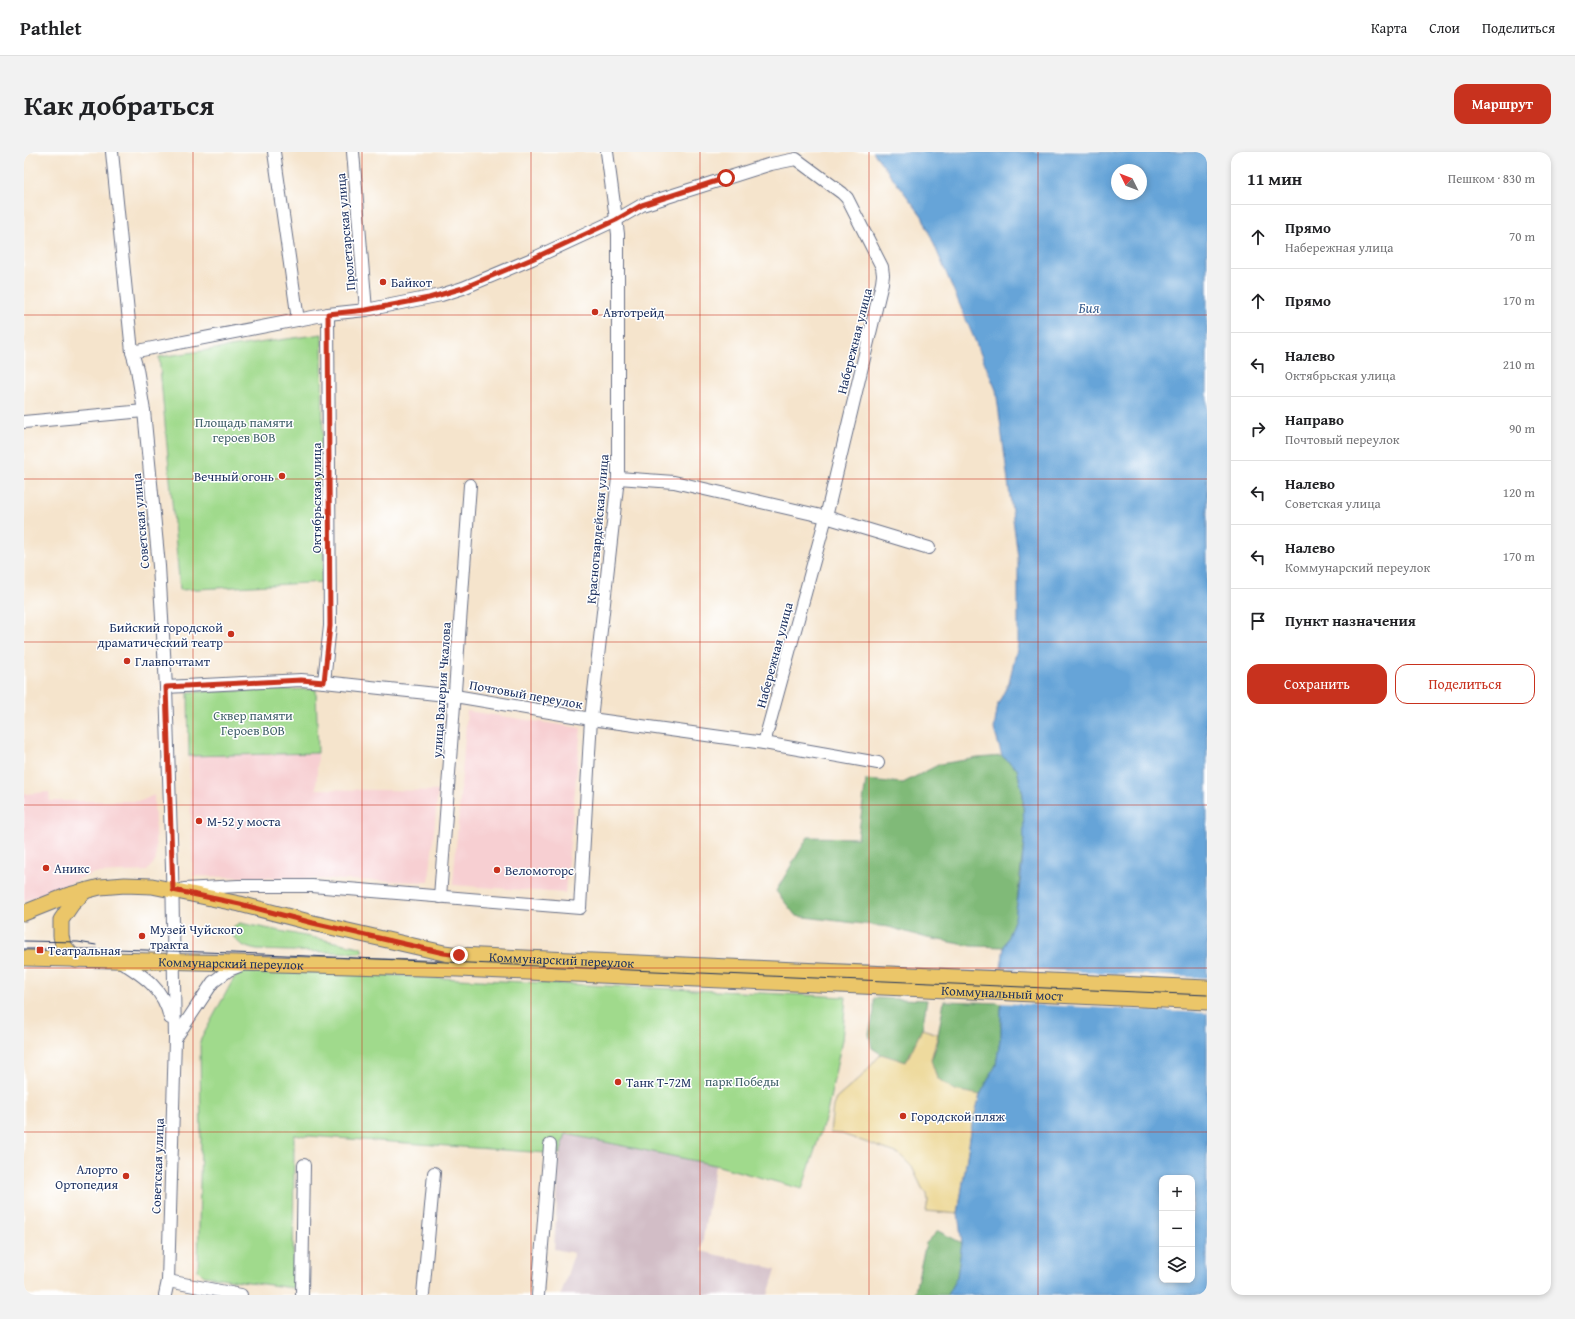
<!DOCTYPE html>
<html lang="ru">
<meta charset="utf-8">
<style>
:root{--surface:#fff;--page:#f2f2f2;--text:#202124;--muted:#757577;--line:#e0e0e0;--accent:#c8321e}
body{margin:0;font-family:"Gentium Book Plus",serif;background:var(--page);color:var(--text)}
.controls{position:absolute;right:12px;bottom:12px;display:grid;overflow:hidden;border-radius:8px;box-shadow:0 2px 6px #0003}
.controls button{width:36px;height:36px;display:grid;place-items:center;padding:0;border:0;border-bottom:1px solid var(--line);background:var(--surface);color:var(--text);font:20px sans-serif}
.compass{position:absolute;left:1087px;top:12px;width:36px;height:36px;border-radius:50%;background:var(--surface);box-shadow:0 2px 6px #0003;rotate:312deg}
.stop{position:absolute;width:12px;height:12px;margin:-9px;border:3px solid #c8321e;border-radius:50%;background:#fff}
.stop.end{background:#c8321e;border-color:#fff;box-shadow:0 1px 4px #0008}
.list{margin:0;padding:0;list-style:none}
h2{display:flex;justify-content:space-between;align-items:center;height:52px;margin:0;padding:0 16px;font-size:17px}
h2 small{font-size:13px;font-weight:400;color:var(--muted)}
.list li{display:grid;grid-template-columns:26px 1fr auto;gap:12px;align-items:center;box-sizing:border-box;height:64px;padding:0 16px;border-top:1px solid var(--line)}
.list b{display:block;font-size:15px;white-space:nowrap}
.list p{margin:0;font-size:13px;white-space:nowrap;color:var(--muted)}
.list em{font-size:13px;font-style:normal;color:var(--muted)}
.actions{display:flex;gap:8px;padding:12px 16px}
.actions a{flex:1;padding:9px 0;border:1px solid var(--accent);border-radius:12px;text-align:center;font-size:14px;color:var(--accent)}
.actions .main{background:var(--accent);color:#fff}
.icon{flex:none;width:22px;height:22px;fill:none;stroke:currentColor;stroke-width:2;stroke-linecap:round;stroke-linejoin:round}
.map{position:relative;flex:none;width:1183px;height:1143px;overflow:hidden;border-radius:12px}
header{display:flex;align-items:center;gap:24px;box-sizing:border-box;height:56px;padding:0 20px;background:var(--surface);border-bottom:1px solid var(--line)}
header strong{font-size:19px}
nav{display:flex;gap:22px;margin-inline-start:auto;font-size:14px}
.intro{display:flex;align-items:center;justify-content:space-between;box-sizing:border-box;height:96px;padding:0 24px}
h1{margin:0;font-size:28px}
.button{padding:10px 18px;border-radius:12px;background:var(--accent);color:#fff;font-size:14px;font-weight:700}
main{display:flex;gap:24px;padding:0 24px}
aside{flex:1;background:var(--surface);border-radius:12px;box-shadow:0 2px 6px #0003}
.map>svg:first-child{display:block}
.built{fill:#f7cfd2}
.industrial{fill:#d2bdc6}
.green{fill:#a0da8c;stroke:#5e8475}
.forest{fill:#80ba78;stroke:#4e746b}
.sand{fill:#eeda9e;stroke:#84847e}
.water{fill:#66a4d8;stroke:#406a9b;fill-rule:evenodd}
.pier{fill:#f5e4cc}
.lines{fill:none;stroke-linecap:round;stroke-linejoin:round}
.minor-casing{stroke:#676e84;stroke-width:14}
.major-casing{stroke:#676e84;stroke-width:17}
.minor{stroke:#fff;stroke-width:12}
.major{stroke:#ebc669;stroke-width:15}
.tram{stroke:#1b2f5e;stroke-width:1}
.route{stroke:#c8321e;stroke-width:5}
.grid{fill:none;stroke:#c8321e;stroke-width:1;stroke-opacity:0.55}
.poi-dot{fill:#c8321e;stroke:#fff;stroke-width:1.5}
.labels{text-anchor:middle;stroke-width:3;stroke-linejoin:round;paint-order:stroke}
.street-label{font-size:13px;fill:#1b2f5e;stroke:#fff}
.poi-label{font-size:13px;fill:#1b2f5e;stroke:#fff;text-anchor:start}
.park-label{font-size:13px;fill:#43626c;stroke:#fff}
.water-label{font-size:14px;font-style:italic;fill:#395e8f;stroke:#fff}
</style>
<header>
<strong>Pathlet</strong>
<nav><a>Карта</a><a>Слои</a><a>Поделиться</a></nav>
</header>
<div class="intro"><h1>Как добраться</h1><a class="button">Маршрут</a></div>
<main>
<div class="map">
<svg width="1183" height="1143" viewBox="0 0 1183 1143">
<rect width="100%" height="100%" fill="#fff"/>
<filter id="ink" filterUnits="userSpaceOnUse"><feTurbulence type="fractalNoise" baseFrequency=".025" numOctaves="2"/><feDisplacementMap in="SourceGraphic" scale="8" xChannelSelector="R" yChannelSelector="G"/><feConvolveMatrix kernelMatrix="1 2 1 2 8 2 1 2 1" color-interpolation-filters="sRGB"/></filter>
<filter id="wash" filterUnits="userSpaceOnUse"><feTurbulence type="fractalNoise" baseFrequency=".012" numOctaves="4" result="noise"/><feDisplacementMap in="SourceGraphic" scale="16" xChannelSelector="R" yChannelSelector="G"/><feGaussianBlur stdDeviation="0.9" result="paint"/><feColorMatrix in="noise" values="0 0 0 0 0 0 0 0 0 0 0 0 0 0 0 0 0 1.4 0 .05"/><feComposite in="paint" operator="in"/></filter>
<g filter="url(#wash)">
<rect width="100%" height="100%" fill="#f5e4cc"/>
<g class="built">
<path d="M443,559L557,576L541,741L429,733Z"/>
<path d="M294,601L292,637L414,639L405,730L169,724L165,604Z"/>
<path d="M25,640L26,649H117L130,643L132,708L123,719L70,721L0,749V642Z"/>
</g>
<path class="industrial" d="M542,982L691,1013L677,1099L752,1117L744,1143H537L550,1101L530,1097L536,1003Z"/>
<g class="green">
<path d="M298,182L300,430L156,438L135,205Z"/>
<path d="M292,537L294,601L165,604L164,540Z"/>
<path d="M216,771L336,795L339,797V800L336,801L233,798C222,796 213,792 207,781L210,774Z"/>
<path d="M220,819L331,821L434,827L822,845L818,888L803,961L778,1037L691,1013L542,982L536,1002L270,983L269,1136L180,1124L174,1118L177,988L176,889L210,826Z"/>
</g>
<g class="forest">
<path d="M978,604L993,617L999,642L1000,689L991,766L980,795L948,794L903,786L865,775L772,764L752,739L784,685L834,686L842,628L879,631L916,612L954,606Z"/>
<path d="M850,846L903,848L898,877L882,910L857,902L848,896L845,882L850,860Z"/>
<path d="M920,849L977,851V882L972,913L956,943L930,938L913,926L907,909L912,895Z"/>
<path d="M914,1079L938,1091L933,1125L923,1143H890L902,1091Z"/>
</g>
<path class="sand" d="M898,877L914,882L907,908L913,926L930,938L956,943L948,973L934,1062L902,1059L904,1049L903,1042L898,1036L888,1015L875,1002L818,982L806,981L809,954L812,947L837,925L857,902L882,910Z"/>
<path class="water" d="M849,0H1183V1143H923L933,1125L938,1091L934,1062L948,973L956,943L972,913L977,882V816L980,795L991,766L997,724L1000,689L999,642L993,617L978,604L970,577L974,552L985,530L994,493V405L972,238L898,64ZM1093,18H1117V42H1093ZM1138,1026H1168V1128H1138Z"/>
<path class="pier" d="M975,816L1183,826V861L975,851Z"/>
</g>
<g filter="url(#ink)">
<g class="lines">
<g class="minor-casing">
<g id="minor">
<path d="M88,0L108,200L113,217L120,259L135,414L142,535L148,716L151,887L144,1129L141,1143"/>
<path d="M250,0L274,168"/>
<path d="M329,0L342,158"/>
<path d="M108,200L304,162L342,158L417,143L439,136L508,107L592,68L618,53L747,12L772,7L818,41L823,46L858,115L859,123L858,131L802,365L740,591"/>
<path d="M0,270L120,259"/>
<path d="M594,326L650,330L802,365L905,396"/>
<path d="M300,530L306,474L304,162"/>
<path d="M142,535L277,528L300,530L431,544L567,567L740,591L854,611"/>
<path d="M160,737L214,734H288L556,756L567,567L594,326V82L583,0"/>
<path d="M416,745L446,333"/>
<path d="M96,809C120,824 140,837 146,866"/>
<path d="M151,887L189,830L205,818L218,813"/>
<path d="M144,1129L217,1143"/>
<path d="M278,1143L280,1013"/>
<path d="M399,1143L410,1021"/>
<path d="M514,1143L526,993"/>
</g>
</g>
<g class="major-casing">
<g id="major">
<path id="s1" d="M0,761L45,743L76,735L101,733L128,734L216,752L289,771L420,801L435,803L1183,836"/>
<path id="s2" d="M0,806C145,810 289,812 434,817C684,826 933,839 1183,850"/>
<path d="M52,808L39,793L37,784V768L48,752L60,740"/>
</g>
</g>
<use href="#minor" class="minor"/>
<use href="#major" class="major"/>
<g class="tram">
<path d="M0,789L54,790L72,793"/>
<path d="M0,797H92L238,802L1183,843"/>
</g>
</g>
</g>
<g class="lines" filter="url(#ink)">
<path class="route" d="M435,803L420,801L289,771L216,752L149,738L142,535L277,528L300,530L306,474L304,162L342,158L405,146L439,136L508,107L592,68L618,53L702,26"/>
</g>
<path class="grid" d="M169,0V1143M338,0V1143M507,0V1143M676,0V1143M845,0V1143M1014,0V1143M0,163H1183M0,327H1183M0,490H1183M0,653H1183M0,816H1183M0,980H1183"/>
<g class="poi-dot">
<circle cx="359" cy="130" r="4"/>
<circle cx="571" cy="160" r="4"/>
<circle cx="258" cy="324" r="4"/>
<circle cx="207" cy="482" r="4"/>
<circle cx="103" cy="509" r="4"/>
<circle cx="175" cy="669" r="4"/>
<circle cx="22" cy="716" r="4"/>
<circle cx="473" cy="718" r="4"/>
<circle cx="118" cy="784" r="4"/>
<rect x="12" y="794" width="8" height="8" rx="2"/>
<circle cx="594" cy="930" r="4"/>
<circle cx="879" cy="964" r="4"/>
<circle cx="102" cy="1024" r="4"/>
</g>
<g class="labels">
<g class="street-label">
<text transform="translate(321 80) rotate(-95)" y="5">Пролетарская улица</text>
<text transform="translate(830 189) rotate(-76)" y="5">Набережная улица</text>
<text transform="translate(292 346) rotate(-90)" y="5">Октябрьская улица</text>
<text transform="translate(116 369) rotate(-95)" y="5">Советская улица</text>
<text transform="translate(573 377) rotate(-85)" y="5">Красногвардейская улица</text>
<text transform="translate(750 503) rotate(-75)" y="5">Набережная улица</text>
<text transform="translate(417 538) rotate(-86)" y="5">улица Валерия Чкалова</text>
<text transform="translate(502 542) rotate(10)" y="5">Почтовый переулок</text>
<text dy="5" stroke="none"><textPath href="#s1" startOffset="550">Коммунарский переулок</textPath></text>
<text dy="5" stroke="none"><textPath href="#s2" startOffset="207">Коммунарский переулок</textPath></text>
<text dy="5" stroke="none"><textPath href="#s2" startOffset="979">Коммунальный мост</textPath></text>
<text transform="translate(133 1014) rotate(-88)" y="5">Советская улица</text>
</g>
<g class="poi-label">
<text x="367" y="135">Байкот</text>
<text x="579" y="165">Автотрейд</text>
<text x="250" y="329" text-anchor="end">Вечный огонь</text>
<text x="199" y="480" text-anchor="end">Бийский городской<tspan x="199" dy="15">драматический театр</tspan></text>
<text x="111" y="514">Главпочтамт</text>
<text x="183" y="674">М-52 у моста</text>
<text x="30" y="721">Аникс</text>
<text x="481" y="723">Веломоторс</text>
<text x="126" y="782">Музей Чуйского<tspan x="126" dy="15">тракта</tspan></text>
<text x="24" y="803">Театральная</text>
<text x="602" y="935">Танк Т-72М</text>
<text x="887" y="969">Городской пляж</text>
<text x="94" y="1022" text-anchor="end">Алорто<tspan x="94" dy="15">Ортопедия</tspan></text>
</g>
<g class="park-label">
<text x="220" y="275">Площадь памяти<tspan x="220" dy="15">героев ВОВ</tspan></text>
<text x="229" y="568">Сквер памяти<tspan x="229" dy="15">Героев ВОВ</tspan></text>
<text x="718" y="934">парк Победы</text>
</g>
<g class="water-label">
<text x="1065" y="161">Бия</text>
</g>
</g>
</svg>
<div class="controls">
<button>+</button>
<button>−</button>
<button><svg class="icon" aria-label="layers" viewBox="0 0 24 24"><path d="M12 4l9 5-9 5-9-5zM3 14l9 5 9-5"/></svg></button>
</div>
<svg class="compass" viewBox="-18 -18 36 36"><path d="M0-13l5 13h-10z" fill="#e53935"/><path d="M0 13l5-13h-10z" fill="#757577"/></svg>
<div class="stop" style="left:702px;top:26px"></div>
<div class="stop end" style="left:435px;top:803px"></div>
</div>
<aside>
<h2>11 мин<small>Пешком · 830 m</small></h2>
<ul class="list">
<li><svg class="icon" aria-label="ahead" viewBox="0 0 24 24"><path d="M12 20V5M6 11l6-6 6 6"/></svg><div><b>Прямо</b><p>Набережная улица</p></div><em>70 m</em></li>
<li><svg class="icon" aria-label="ahead" viewBox="0 0 24 24"><path d="M12 20V5M6 11l6-6 6 6"/></svg><div><b>Прямо</b></div><em>170 m</em></li>
<li><svg class="icon" aria-label="left" viewBox="0 0 24 24"><path d="M17 20v-9H6M10 6l-5 5 5 5"/></svg><div><b>Налево</b><p>Октябрьская улица</p></div><em>210 m</em></li>
<li><svg class="icon" aria-label="right" viewBox="0 0 24 24"><path d="M7 20v-9h11M14 6l5 5-5 5"/></svg><div><b>Направо</b><p>Почтовый переулок</p></div><em>90 m</em></li>
<li><svg class="icon" aria-label="left" viewBox="0 0 24 24"><path d="M17 20v-9H6M10 6l-5 5 5 5"/></svg><div><b>Налево</b><p>Советская улица</p></div><em>120 m</em></li>
<li><svg class="icon" aria-label="left" viewBox="0 0 24 24"><path d="M17 20v-9H6M10 6l-5 5 5 5"/></svg><div><b>Налево</b><p>Коммунарский переулок</p></div><em>170 m</em></li>
<li><svg class="icon" aria-label="arrive" viewBox="0 0 24 24"><path d="M6 21V4h12l-3 4 3 4H6"/></svg><div><b>Пункт назначения</b></div></li>
</ul>
<div class="actions"><a class="main">Сохранить</a><a>Поделиться</a></div>
</aside>
</main>
